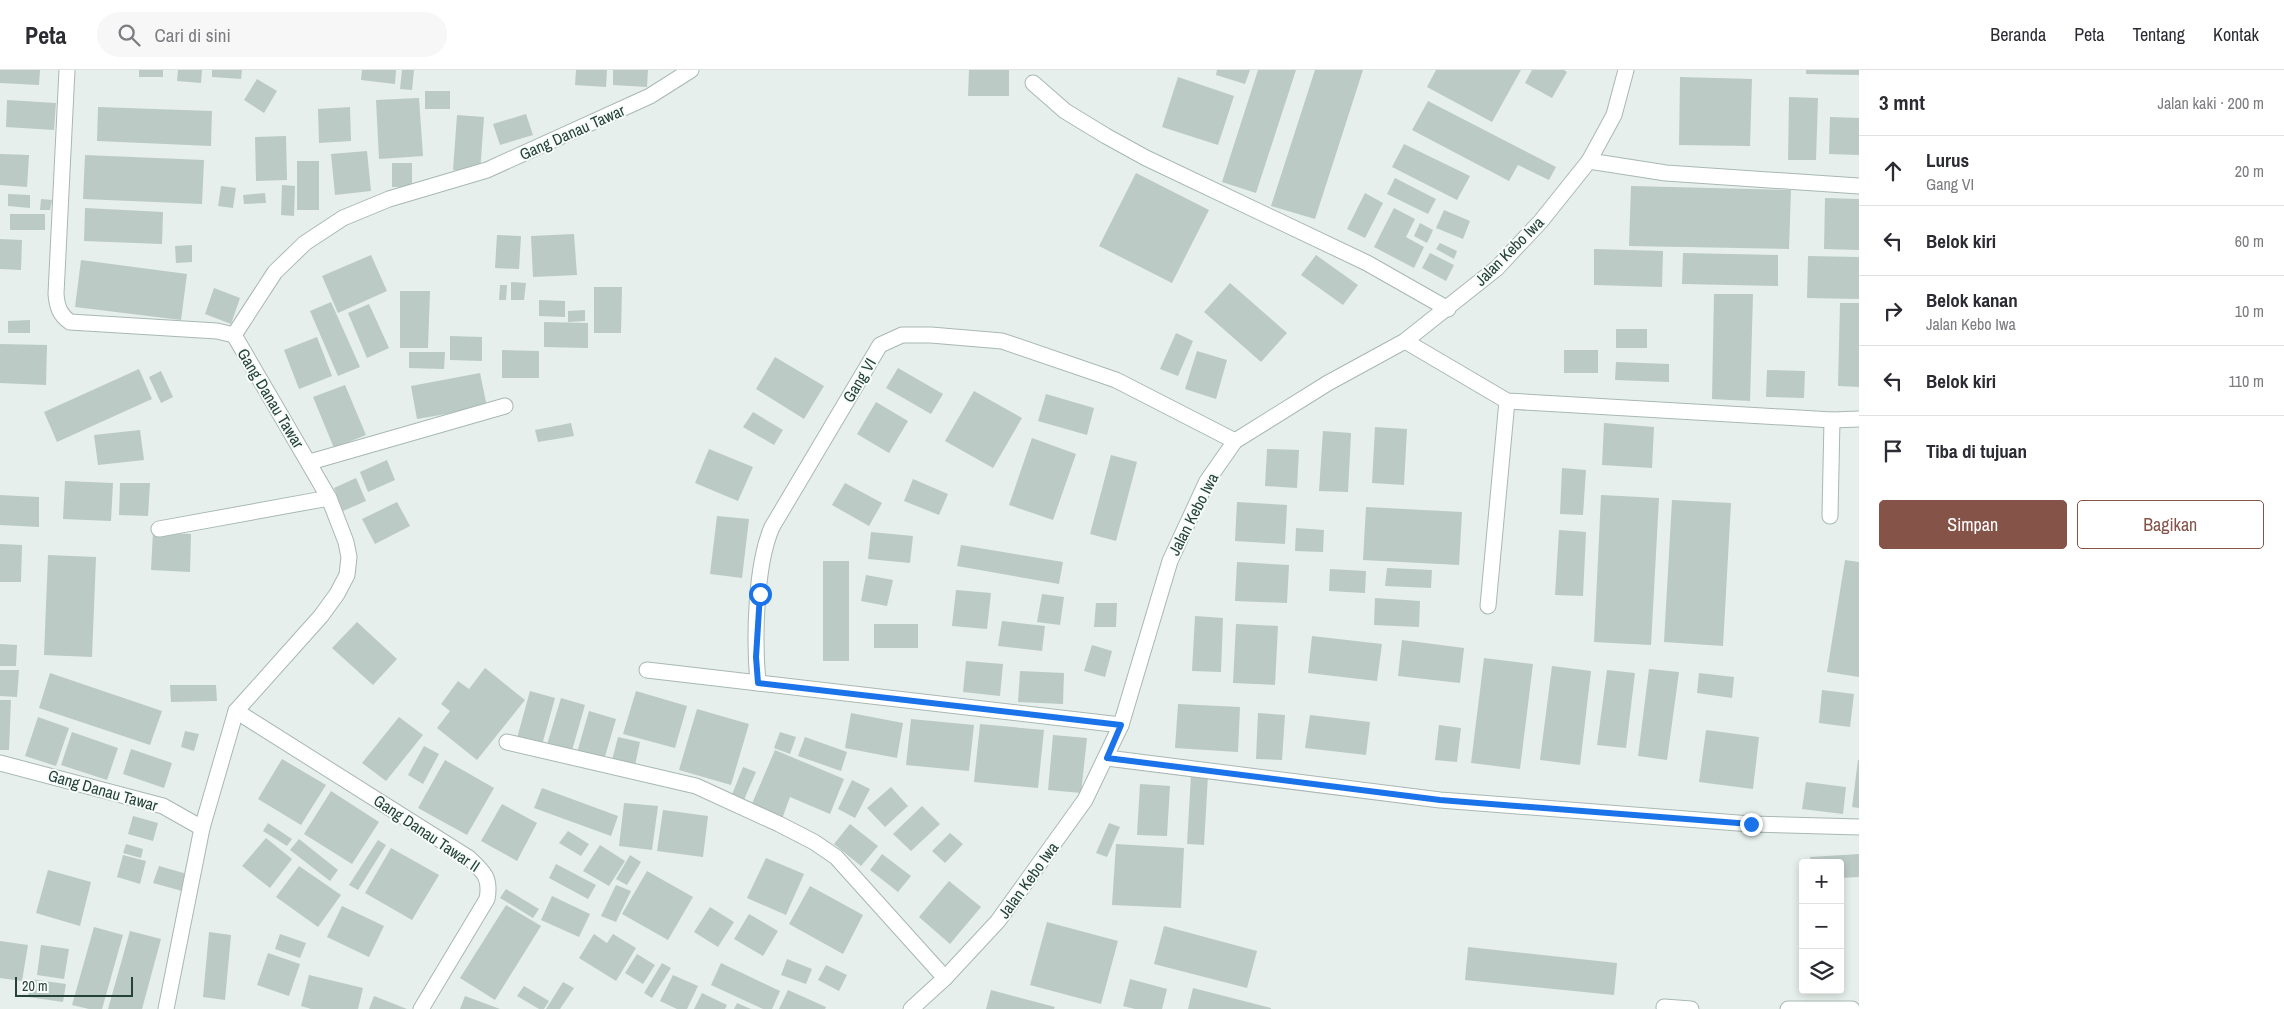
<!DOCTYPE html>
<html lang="id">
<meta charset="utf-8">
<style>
:root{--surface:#fff;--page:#f7f7f7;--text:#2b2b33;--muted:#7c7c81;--line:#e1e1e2;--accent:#855347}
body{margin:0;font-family:"Archivo Narrow",sans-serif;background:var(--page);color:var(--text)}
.controls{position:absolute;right:15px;bottom:15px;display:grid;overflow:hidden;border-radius:5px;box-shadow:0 2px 8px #0003}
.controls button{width:45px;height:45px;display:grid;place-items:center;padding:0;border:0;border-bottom:1px solid var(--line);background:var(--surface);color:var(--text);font:25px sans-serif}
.scale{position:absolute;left:15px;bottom:12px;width:118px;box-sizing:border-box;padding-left:5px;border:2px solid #24423a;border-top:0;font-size:14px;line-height:18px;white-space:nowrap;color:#24423a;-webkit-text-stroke:4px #f7fbf9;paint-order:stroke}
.stop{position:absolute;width:15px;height:15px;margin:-11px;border:4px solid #1a73e8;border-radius:50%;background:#fff}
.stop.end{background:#1a73e8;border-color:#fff;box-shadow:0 1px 5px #0008}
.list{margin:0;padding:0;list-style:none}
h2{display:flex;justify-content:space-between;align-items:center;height:65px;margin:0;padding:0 20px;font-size:21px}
h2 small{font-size:16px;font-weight:400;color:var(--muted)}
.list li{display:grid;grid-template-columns:32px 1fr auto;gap:15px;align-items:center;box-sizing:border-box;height:70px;padding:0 20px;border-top:1px solid var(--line)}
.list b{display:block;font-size:19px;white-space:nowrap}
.list p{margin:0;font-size:16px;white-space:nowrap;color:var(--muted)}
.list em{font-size:16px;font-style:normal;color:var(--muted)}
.actions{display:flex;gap:10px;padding:15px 20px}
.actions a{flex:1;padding:11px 0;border:1px solid var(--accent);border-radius:5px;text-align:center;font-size:18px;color:var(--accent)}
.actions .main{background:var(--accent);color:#fff}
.icon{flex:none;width:28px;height:28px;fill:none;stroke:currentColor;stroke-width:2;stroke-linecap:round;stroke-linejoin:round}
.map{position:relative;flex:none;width:1859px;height:939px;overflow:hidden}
header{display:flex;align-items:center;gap:30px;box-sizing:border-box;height:70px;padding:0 25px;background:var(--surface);border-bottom:1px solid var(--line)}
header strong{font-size:24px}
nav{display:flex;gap:28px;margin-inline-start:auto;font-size:18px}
.search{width:350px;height:45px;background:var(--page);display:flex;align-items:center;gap:12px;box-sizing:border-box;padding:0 18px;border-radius:28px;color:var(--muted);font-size:19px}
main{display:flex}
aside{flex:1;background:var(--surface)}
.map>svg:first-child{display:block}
.building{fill:#bbcac4}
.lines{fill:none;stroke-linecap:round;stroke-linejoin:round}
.service-casing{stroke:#a8b8b2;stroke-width:17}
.minor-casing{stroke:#a8b8b2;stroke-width:17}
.tertiary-casing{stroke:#a8b8b2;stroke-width:17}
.service{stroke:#fff;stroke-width:15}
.minor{stroke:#fff;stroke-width:15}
.tertiary{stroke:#fff;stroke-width:15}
.route{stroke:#1a73e8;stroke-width:6}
.labels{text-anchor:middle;stroke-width:4;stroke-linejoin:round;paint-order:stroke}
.street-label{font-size:16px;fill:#24423a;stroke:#f7fbf9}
</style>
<header>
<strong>Peta</strong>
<div class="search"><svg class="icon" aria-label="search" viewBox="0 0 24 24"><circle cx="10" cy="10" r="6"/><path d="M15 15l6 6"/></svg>Cari di sini</div>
<nav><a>Beranda</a><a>Peta</a><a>Tentang</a><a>Kontak</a></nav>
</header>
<main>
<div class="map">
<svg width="1859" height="939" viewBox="0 0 1859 939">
<rect width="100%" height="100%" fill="#e6efeb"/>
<g class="building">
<path d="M0,0H40L39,15L0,13Z"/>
<rect x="139" y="0" width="24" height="7"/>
<path d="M178,0H202L201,13L177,11Z"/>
<path d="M212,0H242L241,9L212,7Z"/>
<path d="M362,0H396L395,14L361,10Z"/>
<path d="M402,0H414L412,20L400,19Z"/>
<path d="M576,0H607L606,17L575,15Z"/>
<path d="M613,0H648L647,17L613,15Z"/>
<path d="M969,0H1009V26H968Z"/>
<path d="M1217,0H1250L1245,14L1216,5Z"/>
<path d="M1258,0H1296L1256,123L1222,112Z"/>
<path d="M1315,0H1363L1315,149L1271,136Z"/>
<path d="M1436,0H1521L1492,52L1427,17Z"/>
<path d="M1532,0H1564L1567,2L1552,28L1525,13Z"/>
<path d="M1806,0H1859V5L1806,4Z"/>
<path d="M1178,7L1234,26L1218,75L1162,57Z"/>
<path d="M1680,7L1752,9L1750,76L1679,75Z"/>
<path d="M257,9L277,21L264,43L244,30Z"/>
<rect x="425" y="21" width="25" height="18"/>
<path d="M1789,27L1818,28L1816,90H1788Z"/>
<path d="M419,28L423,86L379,89L376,30Z"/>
<path d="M7,30L56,33L54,60L6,57Z"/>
<path d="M1428,31L1556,97L1549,110L1518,95L1509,111L1412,60Z"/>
<path d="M98,37L212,41L211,76L97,71Z"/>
<path d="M350,37L351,71L319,73L318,39Z"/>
<path d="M526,44L533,65L500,75L493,54Z"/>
<path d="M457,45L484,47L480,102L453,100Z"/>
<path d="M1830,47L1859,48V85L1829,84Z"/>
<path d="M286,66L287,110L256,111L255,67Z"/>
<path d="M1404,74L1470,106L1457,130L1392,97Z"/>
<path d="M367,81L371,121L335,125L331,84Z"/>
<path d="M0,84L29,85L27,117L0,115Z"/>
<path d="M85,85L204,90L202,134L83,129Z"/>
<rect x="297" y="91" width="22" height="49"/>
<rect x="392" y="93" width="20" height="24"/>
<path d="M1136,103L1209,140L1172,213L1099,176Z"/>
<path d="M1395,108L1436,129L1428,144L1387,124Z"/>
<path d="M282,115L295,116L294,146L281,145Z"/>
<path d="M221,116L236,118L233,138L218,136Z"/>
<path d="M1631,116L1791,120L1789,179L1629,176Z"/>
<path d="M265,123L266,133L244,134L243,125Z"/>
<path d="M1365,123L1383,133L1365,168L1347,159Z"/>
<path d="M8,124L30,125V138L8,136Z"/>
<path d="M1825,128L1859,129V180L1824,179Z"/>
<path d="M41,129L52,130L50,140H40Z"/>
<path d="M85,138L163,142L162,174L84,171Z"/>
<path d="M1394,138L1415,149L1406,167L1424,177L1414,198L1374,177Z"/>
<path d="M1444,140L1470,151L1463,169L1436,158Z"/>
<rect x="10" y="144" width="35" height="16"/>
<path d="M1420,153L1433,160L1427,173L1414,166Z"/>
<path d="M574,164L577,205L533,207L531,166Z"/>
<path d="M497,165L521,166L519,199L495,198Z"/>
<path d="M0,169L22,170L21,200L0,199Z"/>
<path d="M1440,173L1457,181L1454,189L1436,179Z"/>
<path d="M192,175V192L176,193L175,176Z"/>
<path d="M1594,179L1663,181L1662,217L1594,215Z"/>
<path d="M1430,183L1454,195L1446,211L1422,198Z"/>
<path d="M1683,183L1778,185V216L1682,214Z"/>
<path d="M371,185L387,221L338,243L322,206Z"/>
<path d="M1316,185L1358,215L1343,235L1301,205Z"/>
<path d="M1808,186L1859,187V229L1807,228Z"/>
<path d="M81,190L187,204L181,250L75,237Z"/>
<path d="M511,212L526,213L524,230H511Z"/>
<path d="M1230,213L1287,263L1261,292L1204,242Z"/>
<path d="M500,215H507L506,230H499Z"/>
<path d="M594,217H622L621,263H594Z"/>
<path d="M214,218L240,228L231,254L205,244Z"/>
<path d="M400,221H430L428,278H400Z"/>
<path d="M1714,224H1753L1750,331L1712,329Z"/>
<path d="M539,230L565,231V247L539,246Z"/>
<path d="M331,232L360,297L338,306L310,241Z"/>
<path d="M1840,233H1859V317L1838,316Z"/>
<path d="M369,234L389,278L367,288L348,243Z"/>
<path d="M585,240V251L568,252V241Z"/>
<path d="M30,250V263H8V251Z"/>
<path d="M544,252L588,253V278L544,277Z"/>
<rect x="1616" y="259" width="31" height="19"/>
<path d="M1176,263L1193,271L1178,306L1160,299Z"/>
<path d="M450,266L482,267V291L450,290Z"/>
<path d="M317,267L332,306L299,319L284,280Z"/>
<path d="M0,274L47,275L46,315L0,313Z"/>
<path d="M502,280L539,281V308H502Z"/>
<rect x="1564" y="280" width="34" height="23"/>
<path d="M1197,281L1227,290L1216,329L1185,319Z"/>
<path d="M409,282H445L444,299L409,298Z"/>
<path d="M775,287L824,316L804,349L756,319Z"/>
<path d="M1616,292L1669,294V312L1615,310Z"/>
<path d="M898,298L943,324L931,344L886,318Z"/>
<path d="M139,299L152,329L57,372L44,342Z"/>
<path d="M1767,300L1805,301L1804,328L1766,327Z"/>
<path d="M161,301L173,327L161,333L149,307Z"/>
<path d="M480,303L487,337L417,349L411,316Z"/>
<path d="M345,315L366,365L334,378L313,327Z"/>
<path d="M974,321L1022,348L993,398L945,371Z"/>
<path d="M1046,324L1094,338L1087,365L1038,351Z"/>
<path d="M876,332L908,351L889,383L857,364Z"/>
<path d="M753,342L783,360L774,375L743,357Z"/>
<path d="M571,353L574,366L538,372L535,360Z"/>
<path d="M1604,353L1654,357L1652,398L1602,395Z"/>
<path d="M1375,357L1407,359L1404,415L1372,413Z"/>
<path d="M140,360L144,390L98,395L94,365Z"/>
<path d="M1323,361L1351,363L1348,422L1319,421Z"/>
<path d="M1032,368L1076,384L1053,450L1009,435Z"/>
<path d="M709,379L753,397L738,431L695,413Z"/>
<path d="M1267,379L1299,380L1297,418L1265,416Z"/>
<path d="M1111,385L1137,392L1116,471L1090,464Z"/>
<path d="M387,390L395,410L368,422L360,402Z"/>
<path d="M1562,398L1586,400L1583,445L1560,444Z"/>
<path d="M356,408L366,431L343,441L334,418Z"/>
<path d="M913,409L948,424L939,445L904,431Z"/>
<path d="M65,411L113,413L111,451L63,449Z"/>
<path d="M120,413H150L148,446L119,445Z"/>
<path d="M845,413L882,433L869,456L832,435Z"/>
<path d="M0,425L39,427V457L0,455Z"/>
<path d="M1601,425L1659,428L1651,575L1594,572Z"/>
<path d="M1672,430L1731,433L1723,576L1664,572Z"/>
<path d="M397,432L410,456L375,474L362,449Z"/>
<path d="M1237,432L1287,435L1285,474L1235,471Z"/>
<path d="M1366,437L1462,442L1459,495L1363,490Z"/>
<path d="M717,446L749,449L742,508L710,504Z"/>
<path d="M1296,458L1324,460L1323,482L1295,481Z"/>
<path d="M1559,460L1586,462L1583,526L1555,525Z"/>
<path d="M153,462L191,464L190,502L151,500Z"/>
<path d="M871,462L913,466L910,493L868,489Z"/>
<path d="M0,474L22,475L21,512H0Z"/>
<path d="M961,475L1063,492L1059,514L957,496Z"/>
<path d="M48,485L96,487L92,587L44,585Z"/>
<path d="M1845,490L1859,492V607L1827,602Z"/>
<rect x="823" y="491" width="26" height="100"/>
<path d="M1237,492L1289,495L1287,533L1235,531Z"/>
<path d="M1387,498L1432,500L1431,518L1385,516Z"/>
<path d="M1330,499L1366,501L1365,523L1329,521Z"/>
<path d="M866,505L893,510L887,536L861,531Z"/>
<path d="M956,520L991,523L987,559L952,556Z"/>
<path d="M1042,524L1064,527L1060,555L1037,552Z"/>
<path d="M1375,528L1420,531L1419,557L1374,555Z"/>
<path d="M1096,533H1117L1116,557H1094Z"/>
<path d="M1195,546L1223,548L1221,602L1192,601Z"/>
<path d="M1002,551L1045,556L1042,581L998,576Z"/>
<path d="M357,552L397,589L373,615L332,578Z"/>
<rect x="874" y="554" width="44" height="24"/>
<path d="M1236,554L1278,556L1275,615L1233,613Z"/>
<path d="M1312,566L1382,574L1377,611L1308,603Z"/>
<path d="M1402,570L1464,578L1460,613L1398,606Z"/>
<path d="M0,574L17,575L16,596H0Z"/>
<path d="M1092,575L1112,581L1105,607L1084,601Z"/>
<path d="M1484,588L1533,594L1520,699L1471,693Z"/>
<path d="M966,591L1003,594L1000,626L963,622Z"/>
<path d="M1552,596L1591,601L1580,695L1540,690Z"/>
<path d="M485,598L525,630L477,690L437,658L450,641L441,634L458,611L469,619Z"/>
<path d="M1649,599L1679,602L1667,690L1638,686Z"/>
<path d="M0,600H19L17,627L0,626Z"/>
<path d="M1607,600L1635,603L1626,678L1597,675Z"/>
<path d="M1020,601L1064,603L1063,634L1018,632Z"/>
<path d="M50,603L162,641L150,675L39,638Z"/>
<path d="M1699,603L1734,607L1732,628L1697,623Z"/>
<path d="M170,615H216L217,631L171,632Z"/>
<path d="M1822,620L1854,624L1850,657L1819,653Z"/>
<path d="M530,621L555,628L542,675L517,668Z"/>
<path d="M636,621L687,636L675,678L623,664Z"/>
<path d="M561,628L585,635L571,684L546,678Z"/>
<path d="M0,630H11L9,680H0Z"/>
<path d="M1178,634L1240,637L1238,682L1175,678Z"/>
<path d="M697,639L749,654L731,715L679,700Z"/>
<path d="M589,641L616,649L603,693L576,686Z"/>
<path d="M851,643L903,653L897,688L845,678Z"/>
<path d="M1258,643L1285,645L1282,690L1256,689Z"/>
<path d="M1310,645L1370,652L1366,685L1305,678Z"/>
<path d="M38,647L69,658L56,696L25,686Z"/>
<path d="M399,647L423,665L386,711L362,693Z"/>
<path d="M911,649L974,655L969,701L906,695Z"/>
<path d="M980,654L1044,660L1038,718L974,712Z"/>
<path d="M1439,655L1461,658L1457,692L1435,690Z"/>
<path d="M1706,660L1759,667L1753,719L1699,712Z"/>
<path d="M185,661L199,664L194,681L181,677Z"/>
<path d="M72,662L118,678L107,710L61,695Z"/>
<path d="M780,662L796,667L790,684L774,678Z"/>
<path d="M1053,665L1087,668L1081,723L1048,720Z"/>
<path d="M618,667L640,672L634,700L611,694Z"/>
<path d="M805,667L847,682L841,701L798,686Z"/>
<path d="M424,676L439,684L423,714L408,705Z"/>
<path d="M131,679L172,693L164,718L123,704Z"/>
<path d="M775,680L844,709L830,744L790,727L782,749L751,736Z"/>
<path d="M282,689L326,715L301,755L258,729Z"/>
<path d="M445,690L494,718L467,765L418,738Z"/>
<path d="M1858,690H1859V738L1852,737Z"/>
<path d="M743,697L756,702L743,732L731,727Z"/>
<path d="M1191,705H1208L1204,775L1187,774Z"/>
<path d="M852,710L870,719L855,748L838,739Z"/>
<path d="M1806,712L1846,717L1843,744L1802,739Z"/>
<path d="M1140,714L1170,716L1167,766L1137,765Z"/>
<path d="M891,717L908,736L885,757L867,738Z"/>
<path d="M542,718L618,746L611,766L534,738Z"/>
<path d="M331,721L379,752L352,794L304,764Z"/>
<path d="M624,733L658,736L652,780L619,776Z"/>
<path d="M502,734L537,753L517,791L481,771Z"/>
<path d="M922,736L940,754L911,781L893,764Z"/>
<path d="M663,740L708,746L703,787L657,781Z"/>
<path d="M133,746L158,753L153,771L128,764Z"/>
<path d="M268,753L292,769L287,776L263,761Z"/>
<path d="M1109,753L1120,757L1107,787L1096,783Z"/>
<path d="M850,754L878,776L861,796L834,774Z"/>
<path d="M568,761L589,774L581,786L559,773Z"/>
<path d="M950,763L963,774L945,793L932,781Z"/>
<path d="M266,768L292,789L270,818L242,796Z"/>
<path d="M299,769L338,800L330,811L290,780Z"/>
<path d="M378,770L386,775L358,820L349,815Z"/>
<path d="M126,774L143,779L141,788L123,783Z"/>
<path d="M1116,774L1184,778L1181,838L1112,835Z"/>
<path d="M600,775L625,791L609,816L583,801Z"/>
<path d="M391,778L439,805L412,850L365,823Z"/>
<path d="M882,784L911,806L898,822L870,800Z"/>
<path d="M1859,784V807L1840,808V793H1811L1810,787Z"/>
<path d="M123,785L146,791L140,814L117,807Z"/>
<path d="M630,785L641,792L627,815L616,809Z"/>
<path d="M766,788L804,804L786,845L747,828Z"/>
<path d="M556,794L596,815L588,829L549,808Z"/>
<path d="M159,796L187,804L182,821L153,813Z"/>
<path d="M299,796L341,825L318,857L276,827Z"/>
<path d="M48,800L91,812L80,856L36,843Z"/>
<path d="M647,801L693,827L668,870L622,844Z"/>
<path d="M949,811L981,837L950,874L919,847Z"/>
<path d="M616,815L631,821L616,852L601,846Z"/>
<path d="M810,816L863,845L843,884L789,854Z"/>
<path d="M506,819L539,839L533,848L500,828Z"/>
<path d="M552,826L590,844L579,867L541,850Z"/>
<path d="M506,835L541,856L495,930L460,908Z"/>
<path d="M342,836L384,856L369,887L327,867Z"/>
<path d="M710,837L734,852L718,877L694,862Z"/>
<path d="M749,844L778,861L763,886L734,869Z"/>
<path d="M1047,852L1118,871L1101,934L1030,915Z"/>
<path d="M1164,856L1257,881L1247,918L1154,894Z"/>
<path d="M94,857L123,865L102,939H89L72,935Z"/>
<path d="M130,861L161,869L142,939H108Z"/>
<path d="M209,862L231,865L225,930L203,927Z"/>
<path d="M280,864L306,873L300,888L275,879Z"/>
<path d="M594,864L607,873L613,864L636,878L616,911L579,888Z"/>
<path d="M0,871L28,875L22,911L0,908Z"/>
<path d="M41,875L69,879L64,909L37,905Z"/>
<path d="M1468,877L1617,893L1614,925L1465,910Z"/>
<path d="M268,883L300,894L289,926L257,915Z"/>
<path d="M637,884L655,895L643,914L625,903Z"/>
<path d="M787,889L812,899L806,914L781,905Z"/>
<path d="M662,893L671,898L652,928L644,923Z"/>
<path d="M721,893L780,921L772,939H763L711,915Z"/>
<path d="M826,895L847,905L839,921L818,910Z"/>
<path d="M309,905L363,918L358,939H311L301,936Z"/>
<path d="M673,905L698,916L687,939H677L660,931Z"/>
<path d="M30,909L66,914L63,932L28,927Z"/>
<path d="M1130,909L1167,919L1162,939H1135L1123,936Z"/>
<path d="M563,912L574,918L560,939H546Z"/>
<path d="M524,916L549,931L544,939H539L517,926Z"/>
<path d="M1193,918L1271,938V939H1188Z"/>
<path d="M788,920L826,937L825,939H779Z"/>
<path d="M991,920L1055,937L1054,939H986Z"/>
<path d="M702,923L727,935L725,939H694Z"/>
<path d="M374,926L407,939H369Z"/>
<path d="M465,926L500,939H460Z"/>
<path d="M737,933L751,939H734Z"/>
</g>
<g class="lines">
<g class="service-casing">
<g id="service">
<path d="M1664,937L1691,939"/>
<path d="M1788,939H1852"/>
</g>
</g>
<g class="minor-casing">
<g id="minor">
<path d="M67,0L56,224C57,237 60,245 70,252L217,261L234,265"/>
<path d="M1033,13L1065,41L1106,66L1146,88L1367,193L1448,239"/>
<path d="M1589,91L1666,103L1859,116"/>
<path d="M234,265L275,202L305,173L343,148L389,129L487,100L650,26L691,0"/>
<path d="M1405,271L1507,331L1832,350L1859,349"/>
<path d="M310,392L505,336"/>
<path d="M1830,446L1832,350"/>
<path d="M159,459L329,428"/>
<path d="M1488,536L1507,331"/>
<path d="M647,600L1121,655"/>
<path d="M758,613C754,571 755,496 772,457L880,275L902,265H931L1002,271L1116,310L1235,371"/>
<path d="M236,641L469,788C484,802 491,808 487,829L421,939"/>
<path d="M507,672L696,716L779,754L814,772L836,787L945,908"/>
<path d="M1107,688L1440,730L1751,754L1859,757"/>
<path d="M0,693L163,736L202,758"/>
<path d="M166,939L202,758L236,641L321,546L337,524L347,505L349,487L346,472L329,428L234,265"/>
</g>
</g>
<g class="tertiary-casing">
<path id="tertiary" d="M911,939L945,908L998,851L1085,730L1121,655L1170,491L1207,411L1235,371L1328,313L1405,271L1497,198L1541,151L1589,91L1614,45L1626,0"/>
</g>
<use href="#service" class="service"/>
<use href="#minor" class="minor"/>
<use href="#tertiary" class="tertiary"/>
</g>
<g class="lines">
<path class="route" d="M760,524L756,587L758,613L1121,655L1107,688L1440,730L1751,754"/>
</g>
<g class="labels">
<g class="street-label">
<text transform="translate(572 62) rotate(-24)" y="6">Gang Danau Tawar</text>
<text transform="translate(1509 181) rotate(-45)" y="6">Jalan Kebo Iwa</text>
<text transform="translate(859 310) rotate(-59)" y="6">Gang VI</text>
<text transform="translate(271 328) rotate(59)" y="6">Gang Danau Tawar</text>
<text transform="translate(1193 444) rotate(-63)" y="6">Jalan Kebo Iwa</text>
<text transform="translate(103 720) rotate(16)" y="6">Gang Danau Tawar</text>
<text transform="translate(427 763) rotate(34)" y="6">Gang Danau Tawar II</text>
<text transform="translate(1028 810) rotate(-54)" y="6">Jalan Kebo Iwa</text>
</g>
</g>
</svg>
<div class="controls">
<button>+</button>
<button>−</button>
<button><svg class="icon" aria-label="layers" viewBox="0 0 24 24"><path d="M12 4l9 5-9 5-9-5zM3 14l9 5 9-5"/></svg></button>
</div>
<div class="scale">20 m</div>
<div class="stop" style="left:760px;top:524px"></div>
<div class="stop end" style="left:1751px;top:754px"></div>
</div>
<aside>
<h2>3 mnt<small>Jalan kaki · 200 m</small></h2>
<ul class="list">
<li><svg class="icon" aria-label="ahead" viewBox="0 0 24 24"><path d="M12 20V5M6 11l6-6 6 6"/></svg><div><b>Lurus</b><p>Gang VI</p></div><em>20 m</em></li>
<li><svg class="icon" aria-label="left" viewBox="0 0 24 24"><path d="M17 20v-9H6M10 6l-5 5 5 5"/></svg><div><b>Belok kiri</b></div><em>60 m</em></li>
<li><svg class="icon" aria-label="right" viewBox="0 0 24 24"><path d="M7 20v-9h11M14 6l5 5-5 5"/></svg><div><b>Belok kanan</b><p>Jalan Kebo Iwa</p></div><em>10 m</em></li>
<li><svg class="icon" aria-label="left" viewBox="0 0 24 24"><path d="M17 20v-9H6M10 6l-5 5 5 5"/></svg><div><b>Belok kiri</b></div><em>110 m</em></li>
<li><svg class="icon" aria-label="arrive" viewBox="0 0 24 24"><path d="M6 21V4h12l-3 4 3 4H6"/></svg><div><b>Tiba di tujuan</b></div></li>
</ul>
<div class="actions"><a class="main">Simpan</a><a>Bagikan</a></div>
</aside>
</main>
